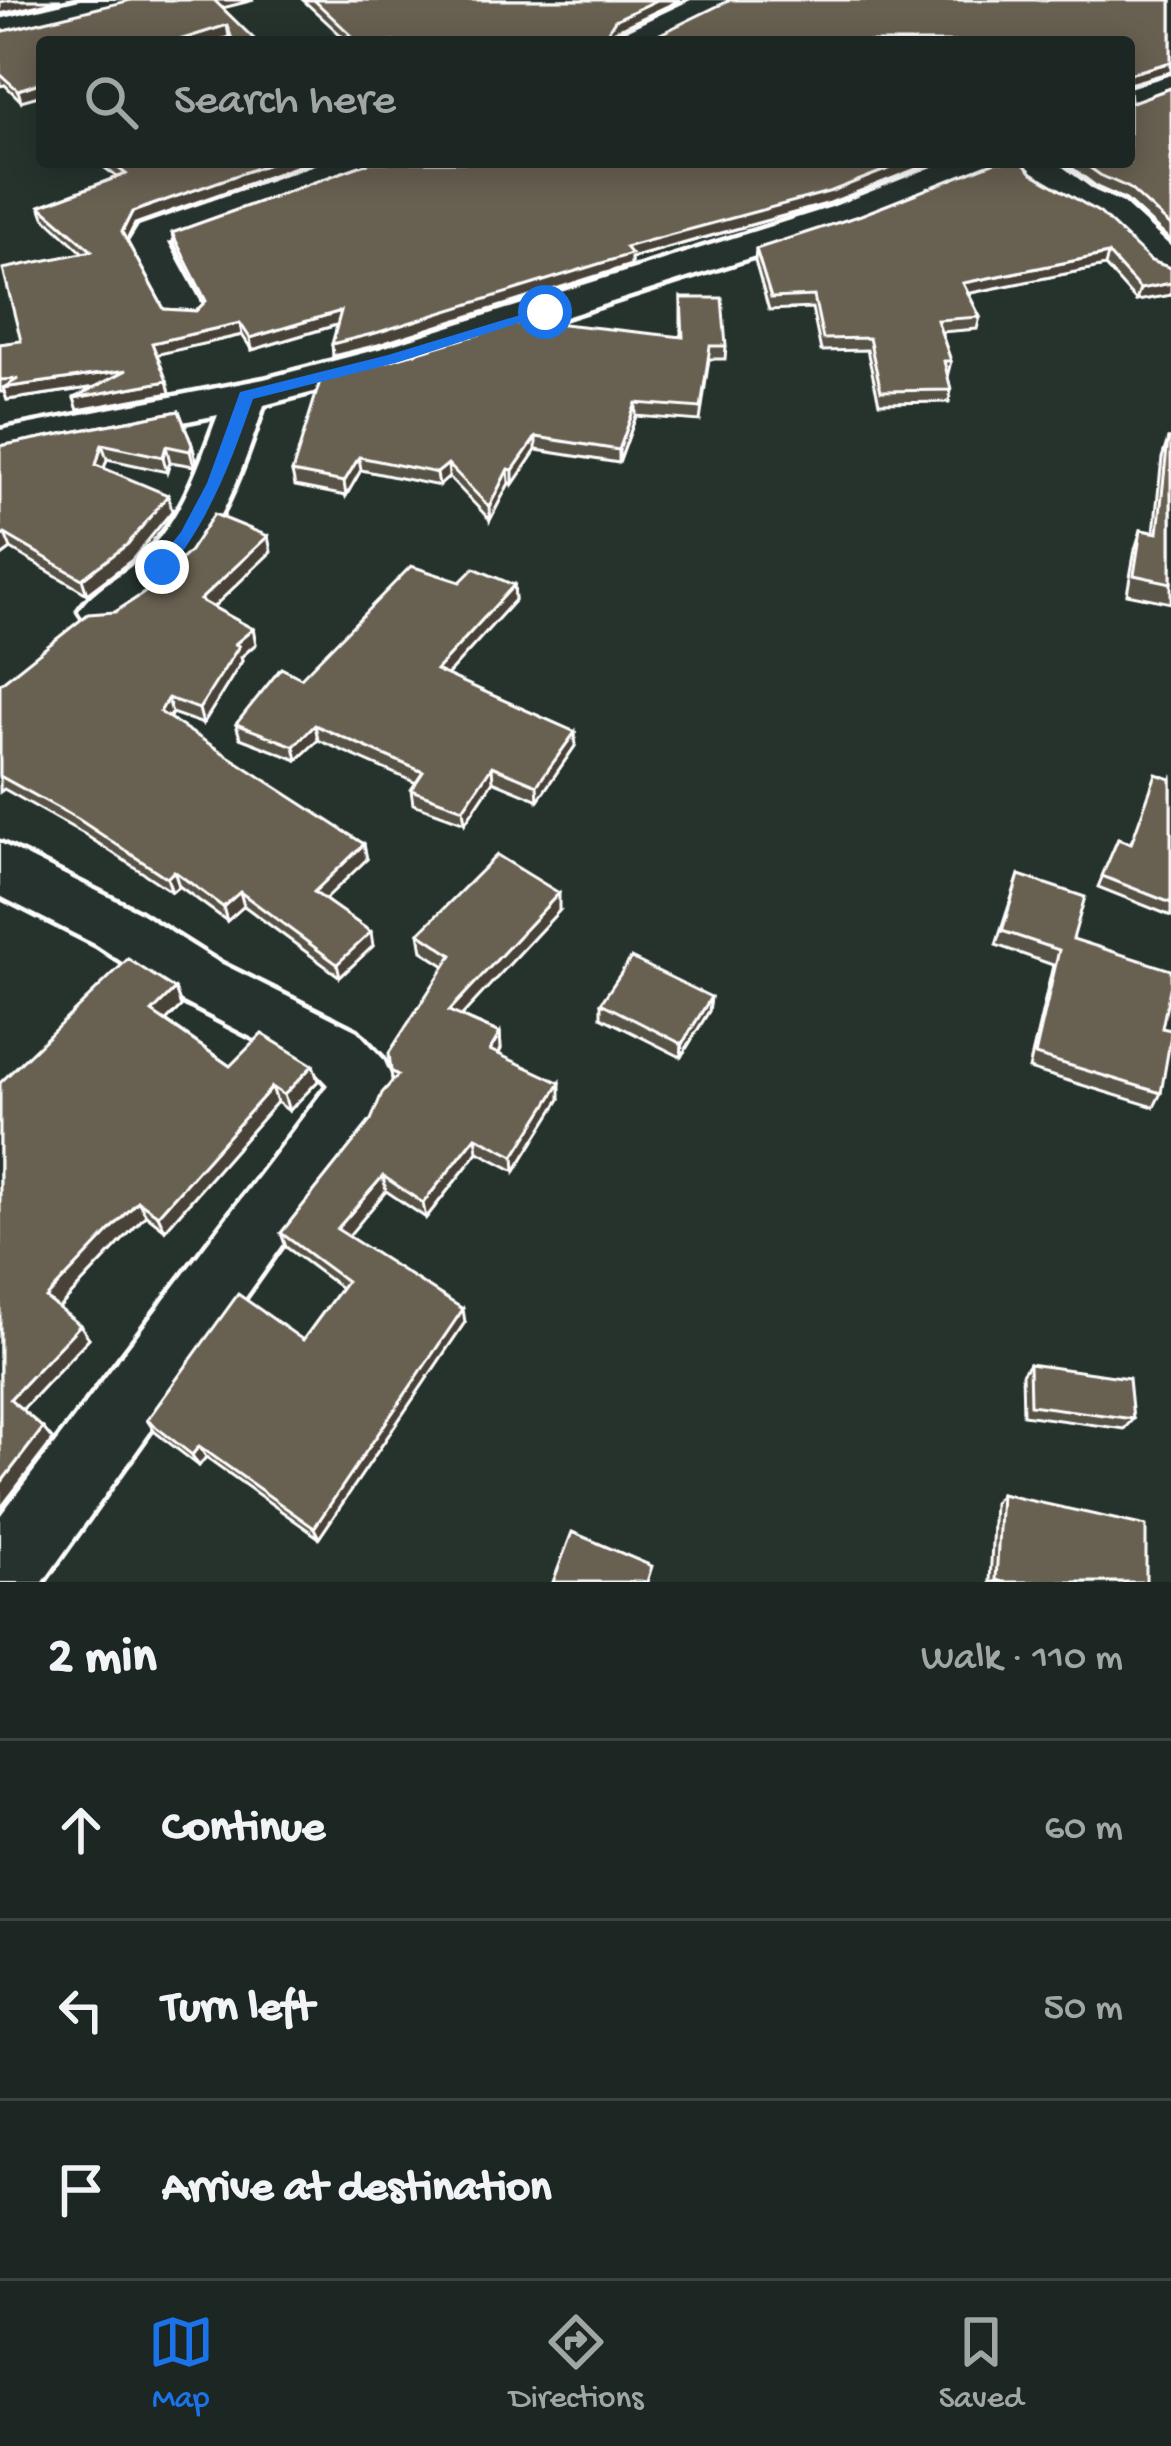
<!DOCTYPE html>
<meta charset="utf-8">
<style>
:root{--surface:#1c2622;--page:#29322f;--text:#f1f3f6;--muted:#a0a5a5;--line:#3a4340;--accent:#1a73e8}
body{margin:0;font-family:"Gochi Hand",sans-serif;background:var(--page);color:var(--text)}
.stop{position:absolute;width:36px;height:36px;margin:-27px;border:9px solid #1a73e8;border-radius:50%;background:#fff}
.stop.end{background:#1a73e8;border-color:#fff;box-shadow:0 3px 12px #0008}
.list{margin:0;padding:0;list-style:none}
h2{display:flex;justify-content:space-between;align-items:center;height:156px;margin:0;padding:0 48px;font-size:51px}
h2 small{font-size:39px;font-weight:400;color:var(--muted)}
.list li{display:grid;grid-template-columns:78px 1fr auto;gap:36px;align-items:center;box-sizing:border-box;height:180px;padding:0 48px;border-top:3px solid var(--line)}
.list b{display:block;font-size:45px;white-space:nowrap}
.list em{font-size:39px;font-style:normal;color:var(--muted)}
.icon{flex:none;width:66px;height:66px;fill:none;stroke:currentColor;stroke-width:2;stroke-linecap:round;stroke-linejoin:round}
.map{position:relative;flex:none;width:1171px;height:1582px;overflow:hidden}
.search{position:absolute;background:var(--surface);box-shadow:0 6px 30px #0003;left:36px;right:36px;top:36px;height:132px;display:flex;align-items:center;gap:30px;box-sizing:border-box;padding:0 42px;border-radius:12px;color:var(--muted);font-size:45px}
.sheet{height:696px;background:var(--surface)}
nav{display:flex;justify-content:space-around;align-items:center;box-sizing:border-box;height:168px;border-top:3px solid var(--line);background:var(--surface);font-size:33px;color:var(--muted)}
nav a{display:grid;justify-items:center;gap:6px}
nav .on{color:var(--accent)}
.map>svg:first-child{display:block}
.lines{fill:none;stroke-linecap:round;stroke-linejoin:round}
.minor-casing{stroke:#fff;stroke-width:9}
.minor{fill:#26332d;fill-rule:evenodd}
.wall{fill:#595346;stroke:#fff;stroke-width:3}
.shaded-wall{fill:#494339;stroke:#fff;stroke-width:3}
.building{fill:#686051;stroke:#fff;stroke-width:3}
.route{fill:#1a73e8}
</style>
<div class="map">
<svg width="1171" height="1582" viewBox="0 0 1171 1582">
<rect width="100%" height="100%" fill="#26332d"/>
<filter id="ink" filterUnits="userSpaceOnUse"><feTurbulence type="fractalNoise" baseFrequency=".00833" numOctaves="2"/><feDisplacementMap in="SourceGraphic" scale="24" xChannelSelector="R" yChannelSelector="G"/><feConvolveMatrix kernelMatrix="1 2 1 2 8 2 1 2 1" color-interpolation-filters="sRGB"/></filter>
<g filter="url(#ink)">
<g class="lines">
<g class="minor-casing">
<g id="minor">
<path d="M80,0H137L132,7L0,39V19Z"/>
<path d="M691,0H733L728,7L656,42H612L617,35Z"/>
<path d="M1171,75V97L1129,111V88Z"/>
<path d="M323,162H376L371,170L168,242L205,310L199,319H171L129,242L139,226Z"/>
<path d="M945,162H996L991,170L858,223L409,367L264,405C239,481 213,556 146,605C125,621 113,631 87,623L79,611C94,587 123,576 143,556C183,518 199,465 218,415L0,458V430L264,379L379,349L832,207Z"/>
<path d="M1015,162H1056L1095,191L1123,203L1171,247V280C1141,272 1123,239 1099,221C1072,201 1035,192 1015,162Z"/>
<path d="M0,843L137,911L218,962L357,1031L383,1059L392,1079L371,1133L288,1237L43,1582H0V1516L328,1085L313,1069L176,998L97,945L0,896Z"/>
</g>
</g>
<use href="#minor" class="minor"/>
</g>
<g class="wall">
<path d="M303,0H680L615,31L612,35H658L1171,0V72L1129,84L344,38Z"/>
<path d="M222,8L257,42H231L229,37L212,42H42L21,101L5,85L0,86V32Z"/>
<path d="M1171,88V241L1126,200L1097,187L1064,162H1129L1130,103Z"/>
<path d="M97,162H309L135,224L127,241L164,309L196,311L204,303L174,244L172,233L371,162H934L830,203L631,258V265L378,345L333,356L337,325L252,350L242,335L157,354L170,393L78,410L74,398L95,387L7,400L4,392H0V344L21,341L83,253L44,217L40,206L117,177Z"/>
<path d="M1032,173L1151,261L1171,268V295L1136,301L1105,266L968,293L980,317L977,329L941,332L951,361L948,373H947L951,390L949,402L879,403L867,350L821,351L812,308L769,310L755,261L756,249Z"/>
<path d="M681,298L726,346L725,359H709L700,421L636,416L619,463L536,450L513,484L509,483L490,520L449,477L439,486L361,470L346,496L295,486L292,472L681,337Z"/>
<path d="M179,411L192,445L196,460L194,466L170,462L167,472L107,459L104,468L172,511L132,560L87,594L11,549L0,557V446Z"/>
<path d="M1168,439H1171V603L1127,594L1135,549L1141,530L1154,532L1162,458Z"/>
<path d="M271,552L213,607L253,629L256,644L241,657L242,661L203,724L172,713L169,718L367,859L325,899L373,946L340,977L244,906L227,921L179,886L172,892L84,834L4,789L0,792V684L115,612Z"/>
<path d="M460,582L514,585L515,600L447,675L575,732V746L538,800L493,781L465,823L413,804L411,790L416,783L318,740L297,760L240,738L236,724L301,678Z"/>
<path d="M1171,779V916L1098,887L1118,839L1130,843Z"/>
<path d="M1019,875L1073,939L1162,1028L1161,1093L1154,1107L1029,1069L1053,965L996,945Z"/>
<path d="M559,911L461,1016L500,1033L501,1049L499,1054L560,1099L515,1171L478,1152L426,1218L386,1191L348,1236L465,1322L319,1538L206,1457L199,1466L155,1432L147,1420L303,1340L341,1288L286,1247L281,1233L371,1120L392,1081L391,1071L445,966L422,951L419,933Z"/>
<path d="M175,989L181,1006L166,1021L230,1066L313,1065L318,1081L289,1111L277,1102L165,1230L146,1215L59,1308L89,1338L22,1410L53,1440L0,1509V1083Z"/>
<path d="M711,997L709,1011L681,1057L601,1017V1003Z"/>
<path d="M1029,1364L1133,1419L1124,1429L1023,1415L1022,1374Z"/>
<path d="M1001,1494L1146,1582H990L994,1503Z"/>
</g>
<g class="shaded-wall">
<path d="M10,0H61L0,14V2Z"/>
<path d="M213,0H254L215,10Z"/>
<path d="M657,0H680L615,31L608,42V31L615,20Z"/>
<path d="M227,25L229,37L212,42H173Z"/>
<path d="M1171,62V72L1129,84V74Z"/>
<path d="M42,82V95L21,101L18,90Z"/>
<path d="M274,162H309L135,224L125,244L122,232L132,212Z"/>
<path d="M906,162H934L830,203L631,258V265L378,345L333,356L332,344L625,247Z"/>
<path d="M1108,254L1105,266L961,295L963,283Z"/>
<path d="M1171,283V295L1136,301L1140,289Z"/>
<path d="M341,311L343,323L252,350L250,338Z"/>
<path d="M240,323L242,335L155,355L152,343Z"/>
<path d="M127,370L130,382L7,400L3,388Z"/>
<path d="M167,381L170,393L78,410L74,398Z"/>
<path d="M636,403V416L619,463V450Z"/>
<path d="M536,437V450L513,484V470Z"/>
<path d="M102,444L107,459L100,480L96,465Z"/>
<path d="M192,445L196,460L194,466L190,451Z"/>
<path d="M166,446L170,462L167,472L163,457Z"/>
<path d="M359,457L361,470L346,496L344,482Z"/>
<path d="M448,464L449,477L439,486L437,473Z"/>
<path d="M508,469L509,483L490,520L489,507Z"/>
<path d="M168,495L172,511L132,560L87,594L82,579Z"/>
<path d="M5,534L11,549L0,557V537Z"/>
<path d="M268,536L271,552L204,616L200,600Z"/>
<path d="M514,585L515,600L438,685L436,670Z"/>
<path d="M253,629L256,644L241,657L242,661L203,724L199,709L235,644Z"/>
<path d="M168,698L172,713L165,727L160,712Z"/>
<path d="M315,725L318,740L297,760L294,746Z"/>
<path d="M575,732V746L538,800L537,785Z"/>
<path d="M492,766L493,781L465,823L463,809Z"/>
<path d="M364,844L367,859L318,906L314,892Z"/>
<path d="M174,871L179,886L172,892L167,878Z"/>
<path d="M240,892L244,906L227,921L223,907Z"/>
<path d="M559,893V911L451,1027L449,1011Z"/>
<path d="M371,932L373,946L340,977L337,964Z"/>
<path d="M175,989L181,1006L159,1028L152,1012Z"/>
<path d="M711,997L709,1011L681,1057L682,1044Z"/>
<path d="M500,1033L501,1049L492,1066L490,1050Z"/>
<path d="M313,1065L318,1081L289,1111L284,1095Z"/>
<path d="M560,1083V1099L515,1171L514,1156Z"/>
<path d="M272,1087L277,1102L165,1230L158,1215Z"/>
<path d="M476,1137L478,1152L426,1218L423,1203Z"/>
<path d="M383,1176L386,1191L342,1244L337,1229Z"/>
<path d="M138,1201L146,1215L56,1311L46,1298Z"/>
<path d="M463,1309L465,1322L319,1538L314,1528Z"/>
<path d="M80,1325L89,1338L20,1412L10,1399Z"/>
<path d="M43,1428L53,1440L0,1509V1484Z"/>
<path d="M199,1446L206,1457L199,1466L192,1455Z"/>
</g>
<g class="building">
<path d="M131,0H214L257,42H233L227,25L173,42H42V82L18,90L0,74V32Z"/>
<path d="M314,0H657L615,20L608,31L612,35H658L730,0H1171V62L1129,74V42H333L351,35Z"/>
<path d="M1129,88L1130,103L1171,88V226L1129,188L1100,175L1082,162H1129Z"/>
<path d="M110,162H274L132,212L122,232L164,309L196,311L206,301L172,233L371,162H906L832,191L625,247L631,254L376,333L332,344L341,311L250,338L240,323L152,343L167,381L74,398L127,370L3,388L18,379L0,380V344L21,341L3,269L92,251L40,206L126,174Z"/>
<path d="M995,162H1022L1032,173L1100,213L1151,261L1171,268V283L1140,289L1108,254L963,283L980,317L937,320L951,361H944L951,390L881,391L869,338L823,339L814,296L771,298L756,249L861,215Z"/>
<path d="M681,298H722L726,346H710L701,408L636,403L619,450L536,437L513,470L508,469L489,507L448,464L437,473L359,457L344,482L292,472L320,381L527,320L683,337Z"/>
<path d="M179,411L192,445L190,451L166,446L163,457L102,444L96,465L168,495L128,544L82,579L5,534L0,537V446Z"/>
<path d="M1168,439H1171V583L1134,575L1141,530L1158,533Z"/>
<path d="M214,514L268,536L200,600L253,629L235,644L239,646L199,709L168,698L160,712L364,844L314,892L371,932L337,964L240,892L223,907L174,871L167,878L78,819L0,776V684L88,614L115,612L144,593L189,552Z"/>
<path d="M411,566L460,582L474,568L514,585L436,670L575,732L537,785L492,766L463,809L411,790L423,772L315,725L294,746L236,724L281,668L301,678Z"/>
<path d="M1156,774L1171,779V903L1102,876L1118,839L1131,844Z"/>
<path d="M497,855L559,893L449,1011L500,1033L490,1050L560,1083L514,1156L476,1137L423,1203L383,1176L337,1229L463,1309L314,1528L199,1446L192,1455L147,1420L238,1294L303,1340L346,1281L281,1233L371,1120L382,1093L398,1075L391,1071L389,1053L452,955L419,933Z"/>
<path d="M1019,875L1085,897L1073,939L1171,970V984L1162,1028L1171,1030V1035L1161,1093L1035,1055L1059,950L1002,931Z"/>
<path d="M631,958L711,997L682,1044L601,1003Z"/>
<path d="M128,959L175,989L152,1012L230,1066L262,1034L313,1065L284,1095L272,1087L158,1215L138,1201L46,1298L80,1325L10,1399L43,1428L0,1484V1083Z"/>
<path d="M1029,1364L1129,1378L1133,1419L1030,1405Z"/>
<path d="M1001,1494L1146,1526V1582H1003L996,1580Z"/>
<path d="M572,1532L652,1566L647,1582H553Z"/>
</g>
</g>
<path class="route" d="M540,309L552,312L399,362L253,399C231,462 210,519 168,571H156L153,567L181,532L207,483L240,392L388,355Z"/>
</svg>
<div class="stop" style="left:545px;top:312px"></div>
<div class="stop end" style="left:162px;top:567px"></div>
<div class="search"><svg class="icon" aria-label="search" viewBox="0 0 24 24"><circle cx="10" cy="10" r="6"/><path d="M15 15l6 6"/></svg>Search here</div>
</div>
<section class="sheet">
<h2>2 min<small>Walk · 110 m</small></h2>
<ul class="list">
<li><svg class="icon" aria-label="ahead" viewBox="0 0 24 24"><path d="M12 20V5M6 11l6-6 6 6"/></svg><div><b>Continue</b></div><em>60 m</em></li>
<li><svg class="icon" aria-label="left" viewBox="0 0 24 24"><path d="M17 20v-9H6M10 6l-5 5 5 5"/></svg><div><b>Turn left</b></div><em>50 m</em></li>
<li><svg class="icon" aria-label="arrive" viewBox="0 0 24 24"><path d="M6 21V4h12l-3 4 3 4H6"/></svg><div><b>Arrive at destination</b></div></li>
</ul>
</section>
<nav>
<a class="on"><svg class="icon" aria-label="map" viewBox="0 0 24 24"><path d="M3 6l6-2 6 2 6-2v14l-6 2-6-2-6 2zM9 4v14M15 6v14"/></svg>Map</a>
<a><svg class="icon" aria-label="directions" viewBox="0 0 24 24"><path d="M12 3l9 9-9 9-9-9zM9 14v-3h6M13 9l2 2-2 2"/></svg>Directions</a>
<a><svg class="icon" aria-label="saved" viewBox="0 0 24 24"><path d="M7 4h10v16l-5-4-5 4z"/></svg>Saved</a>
</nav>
